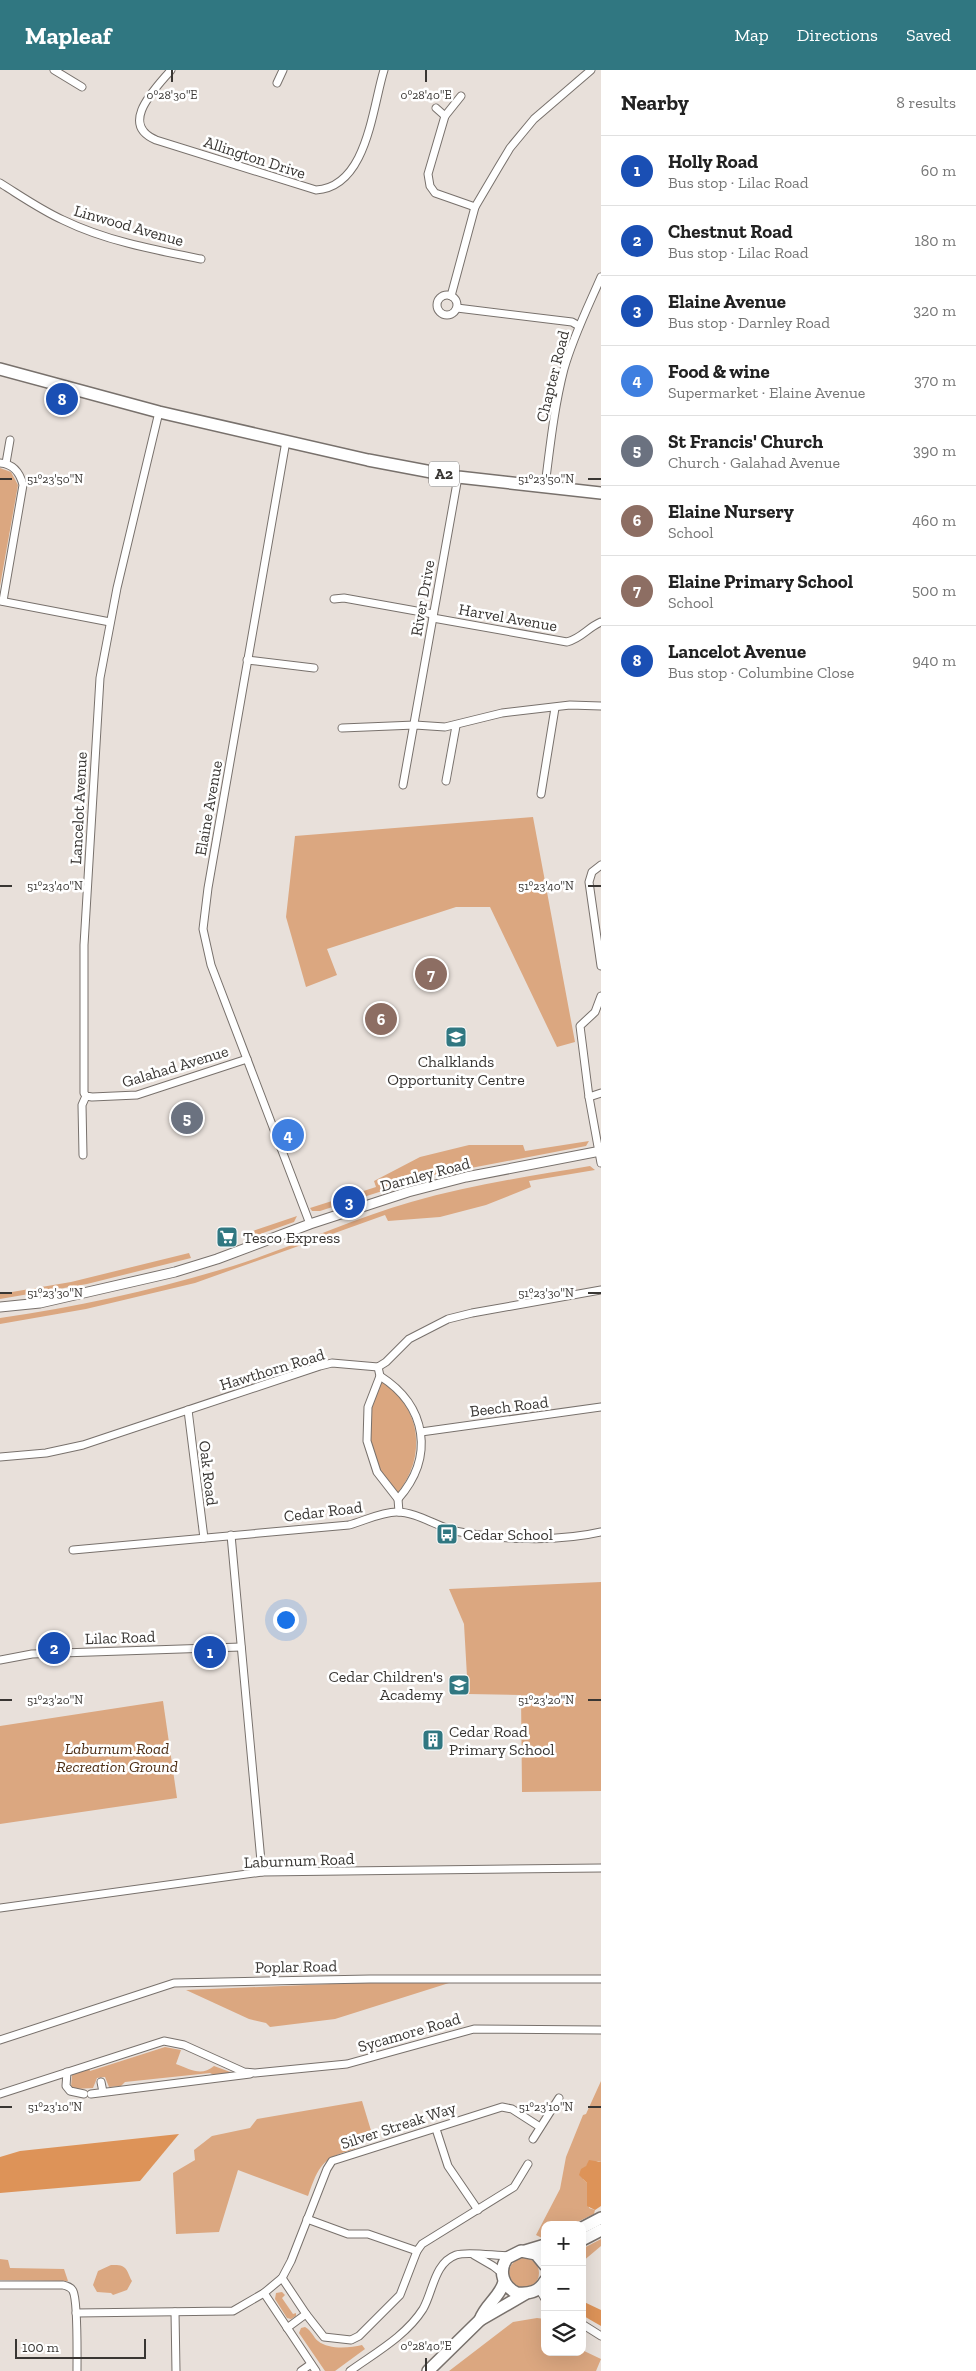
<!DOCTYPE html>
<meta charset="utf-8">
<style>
:root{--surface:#fff;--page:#f2f2f2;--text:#222;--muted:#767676;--line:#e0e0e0;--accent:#307781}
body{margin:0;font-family:"Zilla Slab",serif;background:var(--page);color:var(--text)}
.controls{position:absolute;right:15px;bottom:15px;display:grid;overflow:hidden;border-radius:10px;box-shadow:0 5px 20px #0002}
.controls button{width:45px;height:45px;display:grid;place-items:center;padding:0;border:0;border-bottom:1px solid var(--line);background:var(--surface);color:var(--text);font:25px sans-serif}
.scale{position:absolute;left:15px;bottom:12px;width:131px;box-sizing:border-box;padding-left:5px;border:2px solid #393633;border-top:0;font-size:14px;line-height:18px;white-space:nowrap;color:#393633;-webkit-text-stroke:4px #fff;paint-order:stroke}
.you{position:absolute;left:285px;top:1549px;width:18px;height:18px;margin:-12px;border:4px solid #fff;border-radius:50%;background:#1a73e8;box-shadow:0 0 0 8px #1a73e833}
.badge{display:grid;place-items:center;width:32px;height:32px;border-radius:50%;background:var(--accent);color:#fff;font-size:16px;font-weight:700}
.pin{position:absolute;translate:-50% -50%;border:2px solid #fff;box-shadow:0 1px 5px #0006}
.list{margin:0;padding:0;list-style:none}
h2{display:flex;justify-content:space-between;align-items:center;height:65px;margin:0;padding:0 20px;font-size:21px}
h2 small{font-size:16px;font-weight:400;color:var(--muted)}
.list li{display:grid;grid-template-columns:32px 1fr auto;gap:15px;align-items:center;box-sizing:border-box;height:70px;padding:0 20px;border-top:1px solid var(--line)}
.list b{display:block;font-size:19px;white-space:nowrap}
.list p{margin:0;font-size:16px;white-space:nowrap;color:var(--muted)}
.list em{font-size:16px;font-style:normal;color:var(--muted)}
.icon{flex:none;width:28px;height:28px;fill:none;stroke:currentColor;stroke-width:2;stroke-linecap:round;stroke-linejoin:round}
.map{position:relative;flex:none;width:601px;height:2301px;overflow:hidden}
header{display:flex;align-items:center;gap:30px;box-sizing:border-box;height:70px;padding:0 25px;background:var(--accent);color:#fff}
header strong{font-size:24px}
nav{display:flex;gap:28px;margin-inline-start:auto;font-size:18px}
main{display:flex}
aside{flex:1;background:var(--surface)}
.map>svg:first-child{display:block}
.green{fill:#dba780}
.forest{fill:#dd9358}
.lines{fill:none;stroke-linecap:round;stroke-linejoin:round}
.minor-casing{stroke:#78716c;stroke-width:9}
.tertiary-casing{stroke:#78716c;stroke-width:11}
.primary-casing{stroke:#78716c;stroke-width:14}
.minor{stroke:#fff;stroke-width:7}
.tertiary{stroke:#fff;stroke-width:9}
.primary{stroke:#fff;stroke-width:11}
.ticks{fill:none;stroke:#393633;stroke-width:2}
.labels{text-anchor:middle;stroke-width:5;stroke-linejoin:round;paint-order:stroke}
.shield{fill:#fff;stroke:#747270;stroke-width:1}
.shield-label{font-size:15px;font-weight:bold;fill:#393633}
.street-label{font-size:16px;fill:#393633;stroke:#fff}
.poi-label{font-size:16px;fill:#393633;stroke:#fff;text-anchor:start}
.park-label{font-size:16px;font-style:italic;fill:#4c2d14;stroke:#fff}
.ticks-label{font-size:12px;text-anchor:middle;fill:#393633;stroke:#fff;stroke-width:5;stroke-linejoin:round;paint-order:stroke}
</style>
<header>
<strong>Mapleaf</strong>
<nav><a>Map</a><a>Directions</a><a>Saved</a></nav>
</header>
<main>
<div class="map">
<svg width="601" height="2301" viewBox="0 0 601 2301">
<rect width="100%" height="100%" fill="#e8e0da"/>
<g class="green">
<path d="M0,398L11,402L18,415L0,516Z"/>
<path d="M533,747L575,972L557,977L490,837H456L327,879L337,905L306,917L286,847L295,766Z"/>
<path d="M589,1071L586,1076L429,1106L320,1141H312L310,1138L376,1117L374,1111L420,1087L469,1075H523L525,1081Z"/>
<path d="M590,1096L595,1100L529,1111L531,1117L486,1135L440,1147L388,1151L385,1145L195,1213L86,1239L0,1254V1248C79,1237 157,1219 233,1196C293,1177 351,1149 411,1132C470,1115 530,1106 590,1096Z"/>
<path d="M297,1146L294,1152L249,1168L247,1163Z"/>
<path d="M189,1183L191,1188L87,1214L0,1229V1224L71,1212Z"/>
<path d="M381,1311C422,1337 427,1387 397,1424L380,1401L369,1370L370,1337Z"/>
<path d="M601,1512V1721L522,1722L521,1625L468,1624L464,1554L449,1519Z"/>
<path d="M163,1631L177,1728L0,1754V1656Z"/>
<path d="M376,1912L449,1913L335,1949L270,1957L266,1953L249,1949L186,1920Z"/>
<path d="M165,1977L181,1980L176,1994C190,1999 201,2007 214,1996L233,2003L216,2006L210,2003L125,2012L121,2016L109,2017L105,2007L97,2008L93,2018L75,2019L71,2017L72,2005L89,1998L90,2001Z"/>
<path d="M601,2011V2092L598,2091L586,2096L583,2109L587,2113L589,2138L595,2140L594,2144L571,2155H545V2166L542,2168L536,2165L560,2119L566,2087L583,2045L586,2044Z"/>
<path d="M362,2031L373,2067L354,2071L355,2079C322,2088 319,2095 308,2126L238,2100L219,2162L176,2164L173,2103L195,2090L194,2080L212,2066L250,2058L257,2049Z"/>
<path d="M601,2169V2176L582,2192V2179Z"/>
<circle cx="524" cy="2203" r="15"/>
<path d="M0,2189L8,2190L10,2198L64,2199L68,2211L0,2210Z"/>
<path d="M111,2195C128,2194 126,2200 132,2211L127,2220L113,2225L111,2223L97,2222L93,2215L98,2201Z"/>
<path d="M282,2222L285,2225L282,2228L293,2244L296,2243V2246L291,2249L287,2248L275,2229L276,2223Z"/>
<path d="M537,2248L545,2249V2282H582V2280L601,2289L596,2301H449L513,2252Z"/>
<path d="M305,2257C312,2261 313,2267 318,2271C329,2280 350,2278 362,2275L365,2279L335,2301H325L299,2263L301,2258Z"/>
</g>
<g class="forest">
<path d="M179,2064L140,2111L0,2123V2087L20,2081Z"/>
<path d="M589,2090L601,2092V2136L595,2140L587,2136V2113L579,2105L581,2099L586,2096Z"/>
<path d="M582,2231L601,2240V2256L582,2245Z"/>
</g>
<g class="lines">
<g class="minor-casing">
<g id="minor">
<path d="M54,0L82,17"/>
<path d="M171,0C156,18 118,54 156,70L316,120C367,117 372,39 384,0"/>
<path d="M277,13L283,0"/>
<path d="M461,26L445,46L428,104L430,116L435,123L475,137"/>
<path d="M436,38L445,46"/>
<path d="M0,113C21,126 41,140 63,150C106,171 155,180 201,189"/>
<circle cx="447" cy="235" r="10"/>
<path d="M451,226L475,137L498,98L510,78L534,49L591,0"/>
<path d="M457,238L572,252L579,256"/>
<path d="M159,342L117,518L100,608L84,875V1023L86,1026L92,1027L137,1025L247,989"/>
<path d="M286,371L208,818L203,859L211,895L310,1154"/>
<path d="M0,393C14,394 20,403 23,415L3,531"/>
<path d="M6,393L10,370"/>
<path d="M545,416C550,377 554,338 564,299C573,267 588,237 601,207"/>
<path d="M334,529L344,528L433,544"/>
<path d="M0,531L110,552"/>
<path d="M433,548L567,572C582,568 587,558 601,552"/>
<path d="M247,590L314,598"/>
<path d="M342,658L415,655L445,657L502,643L570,635L601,636"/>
<path d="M446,711L456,656"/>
<path d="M403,715L458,407"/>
<path d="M541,724L555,638"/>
<path d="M601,795L592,802L589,812L601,896"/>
<path d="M601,926L595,942L580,956L589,1027L601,1093"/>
<path d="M589,1027L601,1023"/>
<path d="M83,1085L82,1035L86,1026"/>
<path d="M378,1297L380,1306L368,1337L367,1371L377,1402L398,1429L399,1442"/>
<path d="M380,1306C427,1336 435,1387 398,1429"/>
<path d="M188,1340L204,1468"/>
<path d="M421,1362L601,1337"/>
<path d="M0,1387L46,1383L83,1375L320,1296L332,1293L378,1297L386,1292L409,1269L448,1249L472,1243L601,1220"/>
<path d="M231,1465L262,1802"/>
<path d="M73,1480L349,1455C364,1451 381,1442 397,1442C416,1442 436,1456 455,1461C498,1470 559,1472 601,1462"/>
<path d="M0,1590L32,1584L241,1577"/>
<path d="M0,1838L262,1802L601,1798"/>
<path d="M0,1970L174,1913L370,1909H601"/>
<path d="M67,2002L66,2016L70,2021L84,2024"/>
<path d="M101,2012L103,2022"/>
<path d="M0,2024L164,1971L184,1975L244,2002L255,2003L347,1994L474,1959L601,1960"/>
<path d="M91,2024L250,2004"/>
<path d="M436,2059L448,2096L478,2140"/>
<path d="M533,2069L559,2028"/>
<path d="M307,2149L348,2164H368L417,2181"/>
<path d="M474,2185L493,2196L502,2203"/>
<path d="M282,2208L306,2244L287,2258"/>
<path d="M0,2215H63C67,2216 71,2217 73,2221C78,2231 77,2287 77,2301"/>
<path d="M539,2219L545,2229"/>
<path d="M264,2223L316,2301"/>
<path d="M175,2242L176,2301"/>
<path d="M76,2243L233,2241L264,2223L282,2208L291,2191L327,2099L332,2091L502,2037L512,2039L540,2057"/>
<path d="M306,2244L324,2267L351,2270L359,2266L400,2225L417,2181L422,2174L514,2117L528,2094"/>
<path d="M582,2254L601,2266"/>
<path d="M301,2301L311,2294"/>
<path d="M350,2301C375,2283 406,2266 423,2239C433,2222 434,2193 456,2185C468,2181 495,2186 509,2186"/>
</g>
</g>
<g class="tertiary-casing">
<path id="tertiary" d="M0,1237L40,1233L175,1202L217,1189L310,1154L408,1122L466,1107L601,1081"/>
</g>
<g class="primary-casing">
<g id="primary">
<path d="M0,299L159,342L368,390L458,407L601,423"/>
<path d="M582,2158L601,2148"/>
<path d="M582,2170L601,2160"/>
<path d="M525,2181L545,2175"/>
<path d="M545,2195L536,2184L521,2181L507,2188C498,2201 503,2217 517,2223C529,2224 539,2222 545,2211"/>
<path d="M480,2250C485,2235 500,2227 504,2212"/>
<path d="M428,2301L480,2250L525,2224"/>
</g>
</g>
<use href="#minor" class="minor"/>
<use href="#tertiary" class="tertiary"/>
<use href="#primary" class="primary"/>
</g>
<path class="ticks" d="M172,0V12M426,0V12M0,409H12M588,409H601M0,816H12M588,816H601M0,1223H12M588,1223H601M0,1630H12M588,1630H601M0,2037H12M588,2037H601M426,2288V2301"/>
<defs>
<g id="school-square" transform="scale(1.125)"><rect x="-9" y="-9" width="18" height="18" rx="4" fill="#307781" stroke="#fff"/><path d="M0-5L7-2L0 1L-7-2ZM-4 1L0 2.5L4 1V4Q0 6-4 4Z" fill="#fff"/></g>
<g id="supermarket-square" transform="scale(1.125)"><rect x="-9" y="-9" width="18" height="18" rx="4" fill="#307781" stroke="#fff"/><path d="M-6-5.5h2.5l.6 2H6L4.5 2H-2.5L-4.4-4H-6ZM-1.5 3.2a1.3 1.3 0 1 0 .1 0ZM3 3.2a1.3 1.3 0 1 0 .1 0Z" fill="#fff"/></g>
<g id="bus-square" transform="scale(1.125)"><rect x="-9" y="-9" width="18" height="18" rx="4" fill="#307781" stroke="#fff"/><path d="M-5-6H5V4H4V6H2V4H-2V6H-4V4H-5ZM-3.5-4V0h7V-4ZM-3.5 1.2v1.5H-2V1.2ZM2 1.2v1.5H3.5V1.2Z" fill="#fff"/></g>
<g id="building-square" transform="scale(1.125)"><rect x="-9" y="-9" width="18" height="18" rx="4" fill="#307781" stroke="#fff"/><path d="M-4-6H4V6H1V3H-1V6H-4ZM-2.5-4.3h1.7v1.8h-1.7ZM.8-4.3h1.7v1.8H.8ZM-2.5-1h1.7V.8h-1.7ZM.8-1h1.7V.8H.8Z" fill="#fff"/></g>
</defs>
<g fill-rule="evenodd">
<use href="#school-square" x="456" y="967"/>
<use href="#supermarket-square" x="227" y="1167"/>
<use href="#bus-square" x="447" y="1464"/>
<use href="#school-square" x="459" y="1615"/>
<use href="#building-square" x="433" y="1670"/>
</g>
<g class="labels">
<rect class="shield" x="429" y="391.5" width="30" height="25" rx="4"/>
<g class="shield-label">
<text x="444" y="409">A2</text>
</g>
<g class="street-label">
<text transform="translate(255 87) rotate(18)" y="6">Allington Drive</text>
<text transform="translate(129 155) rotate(16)" y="6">Linwood Avenue</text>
<text transform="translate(552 306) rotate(-76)" y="6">Chapter Road</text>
<text transform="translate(422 528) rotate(-80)" y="6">River Drive</text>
<text transform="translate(508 547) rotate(10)" y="6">Harvel Avenue</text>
<text transform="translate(78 738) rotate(-87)" y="6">Lancelot Avenue</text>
<text transform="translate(208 738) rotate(-80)" y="6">Elaine Avenue</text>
<text transform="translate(175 996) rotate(-17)" y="6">Galahad Avenue</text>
<text transform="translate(425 1104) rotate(-15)" y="6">Darnley Road</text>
<text transform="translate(272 1299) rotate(-17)" y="6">Hawthorn Road</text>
<text transform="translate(509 1336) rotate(-7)" y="6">Beech Road</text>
<text transform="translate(209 1403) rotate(83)" y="6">Oak Road</text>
<text transform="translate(323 1441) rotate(-7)" y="6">Cedar Road</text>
<text transform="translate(120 1567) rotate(-2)" y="6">Lilac Road</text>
<text transform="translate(299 1790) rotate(-2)" y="6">Laburnum Road</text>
<text transform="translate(296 1896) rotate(-1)" y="6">Poplar Road</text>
<text transform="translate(409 1962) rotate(-16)" y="6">Sycamore Road</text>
<text transform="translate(398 2055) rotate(-18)" y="6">Silver Streak Way</text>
</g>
<g class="poi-label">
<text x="456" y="997" text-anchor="middle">Chalklands<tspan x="456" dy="18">Opportunity Centre</tspan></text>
<text x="243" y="1173">Tesco Express</text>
<text x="463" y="1470">Cedar School</text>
<text x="443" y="1612" text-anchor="end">Cedar Children's<tspan x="443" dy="18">Academy</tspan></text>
<text x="449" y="1667">Cedar Road<tspan x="449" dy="18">Primary School</tspan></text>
</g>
<g class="park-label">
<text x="117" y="1684">Laburnum Road<tspan x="117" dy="18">Recreation Ground</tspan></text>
</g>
</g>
<g class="ticks-label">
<text x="172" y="29">0°28'30"E</text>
<text x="426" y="29">0°28'40"E</text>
<text x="55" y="413">51°23'50"N</text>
<text x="546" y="413">51°23'50"N</text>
<text x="55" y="820">51°23'40"N</text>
<text x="546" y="820">51°23'40"N</text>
<text x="55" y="1227">51°23'30"N</text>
<text x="546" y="1227">51°23'30"N</text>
<text x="55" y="1634">51°23'20"N</text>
<text x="546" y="1634">51°23'20"N</text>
<text x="55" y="2041">51°23'10"N</text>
<text x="546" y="2041">51°23'10"N</text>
<text x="426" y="2280">0°28'40"E</text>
</g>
</svg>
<div class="controls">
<button>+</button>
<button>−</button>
<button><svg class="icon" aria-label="layers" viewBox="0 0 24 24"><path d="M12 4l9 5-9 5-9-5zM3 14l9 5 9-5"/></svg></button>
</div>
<div class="scale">100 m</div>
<div class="you"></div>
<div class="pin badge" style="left:210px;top:1582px;background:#1a4fb4">1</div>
<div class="pin badge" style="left:54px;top:1578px;background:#1a4fb4">2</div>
<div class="pin badge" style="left:349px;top:1132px;background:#1a4fb4">3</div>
<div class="pin badge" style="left:288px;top:1065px;background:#3f7fe0">4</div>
<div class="pin badge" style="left:187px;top:1048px;background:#6b7280">5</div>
<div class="pin badge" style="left:381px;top:949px;background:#8d6e63">6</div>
<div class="pin badge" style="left:431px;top:904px;background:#8d6e63">7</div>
<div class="pin badge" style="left:62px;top:329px;background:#1a4fb4">8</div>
</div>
<aside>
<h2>Nearby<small>8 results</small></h2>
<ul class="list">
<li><span class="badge" style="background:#1a4fb4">1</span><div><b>Holly Road</b><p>Bus stop · Lilac Road</p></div><em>60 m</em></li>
<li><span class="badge" style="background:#1a4fb4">2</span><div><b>Chestnut Road</b><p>Bus stop · Lilac Road</p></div><em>180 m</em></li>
<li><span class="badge" style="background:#1a4fb4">3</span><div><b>Elaine Avenue</b><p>Bus stop · Darnley Road</p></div><em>320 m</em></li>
<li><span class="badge" style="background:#3f7fe0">4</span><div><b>Food &amp; wine</b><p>Supermarket · Elaine Avenue</p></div><em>370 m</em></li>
<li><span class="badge" style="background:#6b7280">5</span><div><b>St Francis' Church</b><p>Church · Galahad Avenue</p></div><em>390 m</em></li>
<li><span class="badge" style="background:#8d6e63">6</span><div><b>Elaine Nursery</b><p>School</p></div><em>460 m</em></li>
<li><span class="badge" style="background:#8d6e63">7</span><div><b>Elaine Primary School</b><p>School</p></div><em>500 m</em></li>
<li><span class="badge" style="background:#1a4fb4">8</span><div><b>Lancelot Avenue</b><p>Bus stop · Columbine Close</p></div><em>940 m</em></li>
</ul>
</aside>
</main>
